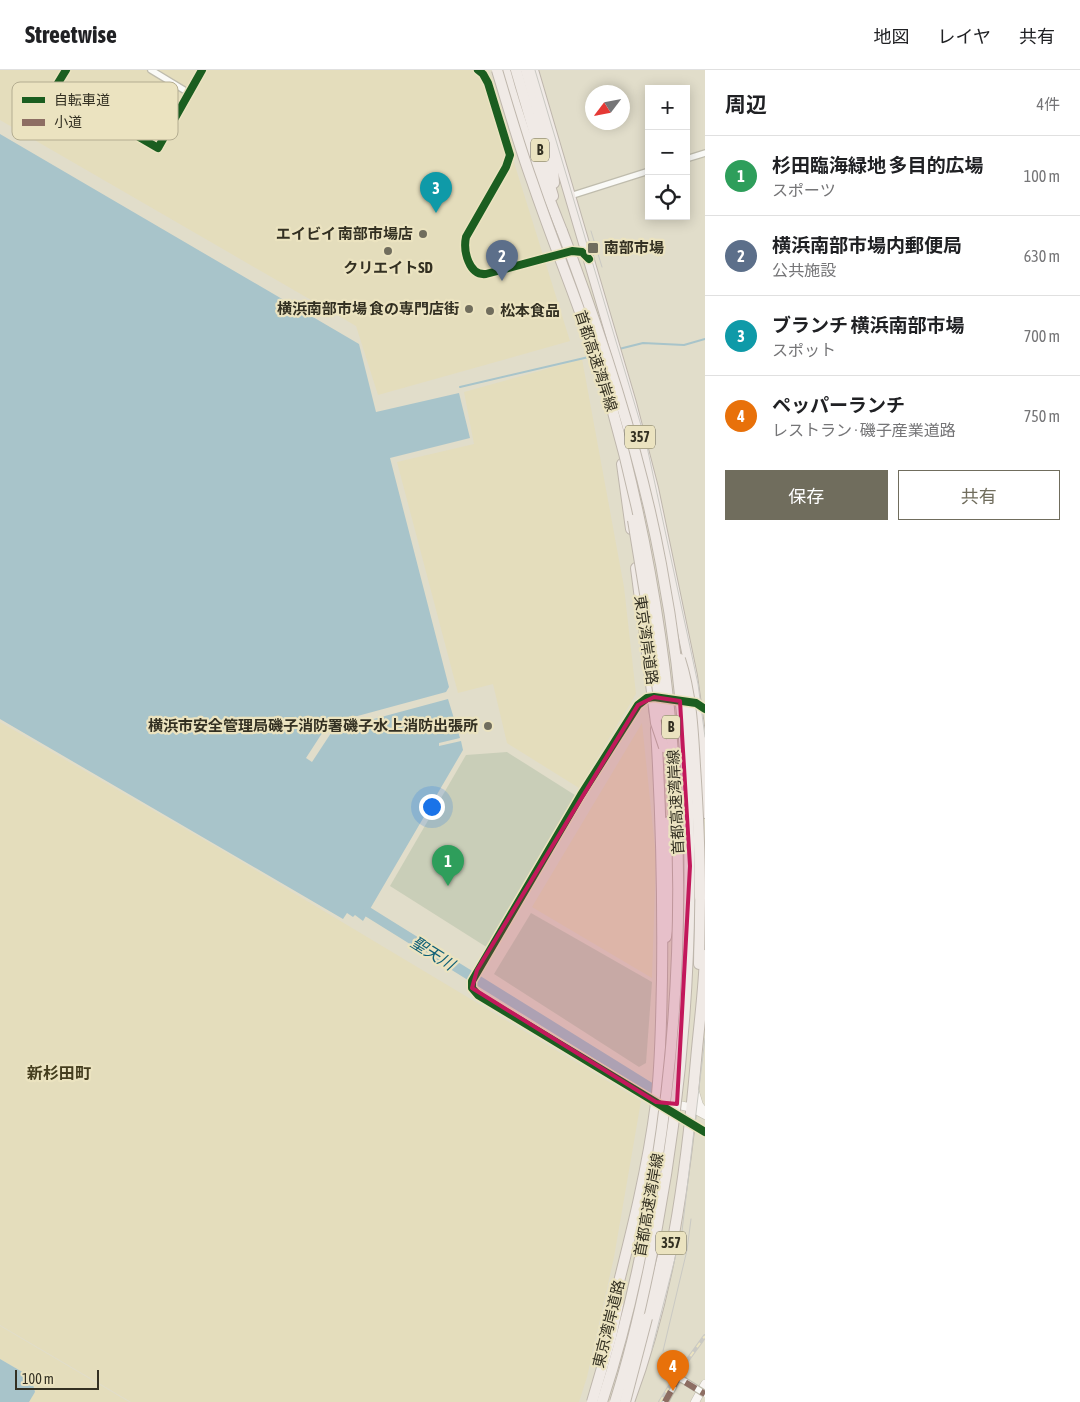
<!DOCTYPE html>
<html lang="ja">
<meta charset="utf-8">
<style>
:root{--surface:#fff;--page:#f6f6f6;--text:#202124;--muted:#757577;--line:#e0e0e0;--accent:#706d5d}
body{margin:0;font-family:"Asap Condensed","Noto Sans JP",sans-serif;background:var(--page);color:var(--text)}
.controls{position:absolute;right:15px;top:15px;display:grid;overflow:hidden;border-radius:0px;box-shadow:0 2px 12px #0003}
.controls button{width:45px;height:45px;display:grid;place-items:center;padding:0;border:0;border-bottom:1px solid var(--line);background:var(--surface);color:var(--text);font:25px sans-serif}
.compass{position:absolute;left:585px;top:15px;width:45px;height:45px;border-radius:50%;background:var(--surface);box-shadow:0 2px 12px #0003;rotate:238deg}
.scale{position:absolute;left:15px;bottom:12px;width:84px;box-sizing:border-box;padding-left:5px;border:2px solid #333022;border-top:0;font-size:14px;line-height:18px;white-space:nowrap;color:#333022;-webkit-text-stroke:4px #ebe3c0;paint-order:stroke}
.you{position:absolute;left:431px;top:736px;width:18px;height:18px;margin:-12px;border:4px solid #fff;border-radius:50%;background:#1a73e8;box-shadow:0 0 0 8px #1a73e833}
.badge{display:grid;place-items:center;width:32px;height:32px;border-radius:50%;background:var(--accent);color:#fff;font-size:16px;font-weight:700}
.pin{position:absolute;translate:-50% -41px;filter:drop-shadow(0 1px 2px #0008)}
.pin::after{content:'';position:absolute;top:26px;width:18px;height:15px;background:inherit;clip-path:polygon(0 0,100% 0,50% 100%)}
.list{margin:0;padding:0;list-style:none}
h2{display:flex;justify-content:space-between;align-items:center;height:65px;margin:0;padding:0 20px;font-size:21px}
h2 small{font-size:16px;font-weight:400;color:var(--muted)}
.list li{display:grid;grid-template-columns:32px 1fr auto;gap:15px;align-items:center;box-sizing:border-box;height:80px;padding:0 20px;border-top:1px solid var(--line)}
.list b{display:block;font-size:19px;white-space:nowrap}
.list p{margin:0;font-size:16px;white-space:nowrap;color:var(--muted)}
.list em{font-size:16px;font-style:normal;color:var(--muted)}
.actions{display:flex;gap:10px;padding:15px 20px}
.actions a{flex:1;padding:11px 0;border:1px solid var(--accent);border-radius:0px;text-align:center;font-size:18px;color:var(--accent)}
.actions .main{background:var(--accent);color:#fff}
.icon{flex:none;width:28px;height:28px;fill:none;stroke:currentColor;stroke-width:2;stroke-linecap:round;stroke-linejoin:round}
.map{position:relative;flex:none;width:705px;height:1332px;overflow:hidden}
header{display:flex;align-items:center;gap:30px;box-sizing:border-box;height:70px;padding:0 25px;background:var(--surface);border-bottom:1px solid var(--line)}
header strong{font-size:24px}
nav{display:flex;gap:28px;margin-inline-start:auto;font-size:18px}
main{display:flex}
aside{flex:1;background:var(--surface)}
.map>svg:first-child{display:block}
.built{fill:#e4ddbc}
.green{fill:#c9ceb8}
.water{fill:#a8c4ca}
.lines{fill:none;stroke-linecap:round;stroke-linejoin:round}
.stream{stroke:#a8c4ca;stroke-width:2}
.river{stroke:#a8c4ca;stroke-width:10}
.street-casing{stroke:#bfbcad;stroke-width:8}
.secondary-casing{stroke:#bfbcad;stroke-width:9}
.highway-casing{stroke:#beb6ac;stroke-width:12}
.street{stroke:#fafaf7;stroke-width:5.5}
.secondary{stroke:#f8f5f2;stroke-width:8}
.highway{stroke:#f0eae6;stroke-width:10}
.tram{stroke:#cac9c3;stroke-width:1}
.rail-casing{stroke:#cac9c3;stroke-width:4}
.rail{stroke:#ebe3c0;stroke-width:2;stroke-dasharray:5.5;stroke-linecap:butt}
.street-bridge-casing{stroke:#bfbcad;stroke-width:8;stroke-linecap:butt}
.highway-bridge-casing{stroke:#beb6ac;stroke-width:12;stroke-linecap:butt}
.street-bridge{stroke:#fafaf7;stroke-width:5.5}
.highway-bridge{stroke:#f0eae6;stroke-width:10}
.quiet{stroke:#8d6e63;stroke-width:6;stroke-dasharray:12 6;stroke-linecap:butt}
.cycleway-casing{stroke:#ebe3c0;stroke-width:11}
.cycleway{stroke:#1b5e20;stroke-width:8}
.marked{fill:#c2185b;fill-opacity:0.2;stroke:#c2185b;stroke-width:4;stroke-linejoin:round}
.poi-dot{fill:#706d5d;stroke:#ebe3c0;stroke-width:2}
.labels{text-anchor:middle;stroke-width:4.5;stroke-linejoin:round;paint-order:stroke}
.shield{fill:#ebe3c0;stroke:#6a6651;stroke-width:1}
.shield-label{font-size:14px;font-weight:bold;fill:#333022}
.poi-label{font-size:15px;font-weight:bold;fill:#333022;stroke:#ebe3c0;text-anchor:end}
.street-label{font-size:15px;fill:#333022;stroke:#ebe3c0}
.water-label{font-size:16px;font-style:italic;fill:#0d5f76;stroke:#ebe3c0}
.neighbourhood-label{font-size:16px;font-weight:bold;fill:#443d1e;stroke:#ebe3c0}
.key{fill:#ebe3c0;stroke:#b4ad91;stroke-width:1}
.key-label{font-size:14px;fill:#333022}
</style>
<header>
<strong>Streetwise</strong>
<nav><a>地図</a><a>レイヤ</a><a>共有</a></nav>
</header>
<main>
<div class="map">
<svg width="705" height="1332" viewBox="0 0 705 1332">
<rect width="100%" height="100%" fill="#e1ddca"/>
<g class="built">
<path d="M0,0H485L570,271L378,325L356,256L0,50Z"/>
<path d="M582,289L624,517L636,624L579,718L507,673L493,614L458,623L397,392L474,374L464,322Z"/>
<path d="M0,652L225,782L641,1031L614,1187L587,1307L579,1332H131L0,1255Z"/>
<path d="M642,653L656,787L652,908L532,837Z"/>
<path d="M0,1256L129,1332H29L35,1322L31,1307L0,1289Z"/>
</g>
<g class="green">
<path d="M507,682L578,727L488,878L390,816L466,685Z"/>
<path d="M531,843L652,912L646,993L639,997L494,904Z"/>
</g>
<g class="water">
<path d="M0,64L359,274L376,342L459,323L470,368L390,388L449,617L446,622L328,654L306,688L312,692L333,660L448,629L460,668L439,673V676L461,671L463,680L363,851L355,845L353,847L347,843L343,849L0,649Z"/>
<path d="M0,1289L31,1307L35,1322L29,1332H0Z"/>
</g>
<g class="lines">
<g class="stream">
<path d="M619,279L643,273L684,275L705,269"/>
<path d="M460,317L593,286"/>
</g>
<path class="river" d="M368,842L651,1018"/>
<g class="street-casing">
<g id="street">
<path d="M151,0L189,23"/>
<path d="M686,89L705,83"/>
<path d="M570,126L649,101"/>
<path d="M472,911V918L478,925L656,1032"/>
<path d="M665,1332L678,1308L683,1310"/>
</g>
</g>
<g class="secondary-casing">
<g id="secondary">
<path d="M66,0L55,18L158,78L202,0"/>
<path d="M478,0L483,4L488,13L510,85L506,97L466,167C463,181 469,206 486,204L572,181L582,182L588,188"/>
<path d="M472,911L581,725L638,635C652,623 668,629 684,631"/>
<path d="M695,1022L699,1035L705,1043"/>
<path d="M671,1033L692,1038L705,1045"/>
<path d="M660,1034L705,1062"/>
<path d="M695,1332L705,1314"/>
</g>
</g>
<g class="highway-casing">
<g id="highway">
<path d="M505,0C520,56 541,108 562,161"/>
<path d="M516,0L553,126"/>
<path d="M526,0L553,97L554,113"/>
<path d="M533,0L631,333L653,418L692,606L700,663L705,743"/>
<path d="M622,394L631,459"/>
<path d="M636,498L655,645"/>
<path d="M666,867L669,849L668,752"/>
<path d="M699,894L700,827"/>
<path d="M647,1248L666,1174"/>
<path d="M600,1288C620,1204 645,1120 656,1033C661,992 661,950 662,909C663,825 661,742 656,659"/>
<path d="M629,1332C670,1223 686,1105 696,990C699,955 704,920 705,885"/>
</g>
</g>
<use href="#street" class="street"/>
<use href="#secondary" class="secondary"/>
<use href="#highway" class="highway"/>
<g class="tram">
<path d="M535,0L646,372L698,614L705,667"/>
<path d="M591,161L602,197"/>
<path d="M652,1279L682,1161L705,968"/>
<path d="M663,1281L687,1180L691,1149"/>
</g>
<g class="rail-casing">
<path id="rail" d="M660,1332L676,1306L705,1266"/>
</g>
<use href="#rail" class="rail"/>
<g class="street-bridge-casing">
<path id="street-bridge" d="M683,1310L705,1324"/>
</g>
<g class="highway-bridge-casing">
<g id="highway-bridge">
<path d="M497,0C508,37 519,75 532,111C557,185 588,256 610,331C681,581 697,841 656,1098C644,1177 627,1256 602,1332"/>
<path d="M562,161C603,269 640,381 661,494C702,710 697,942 657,1157C646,1216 633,1275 615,1332"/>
<path d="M633,450L648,542L661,645"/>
<path d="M680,589C691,623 693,660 695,696C698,740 700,784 700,827"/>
<path d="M654,637L656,653L664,677"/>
<path d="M592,1332L611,1267L618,1235"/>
<path d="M625,1332L647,1248"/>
</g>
</g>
<use href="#street-bridge" class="street-bridge"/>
<use href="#highway-bridge" class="highway-bridge"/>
<path class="quiet" d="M665,1332L678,1308L705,1324"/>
<g class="cycleway-casing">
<g id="cycleway">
<path d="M66,0L55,18L158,78L202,0"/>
<path d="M478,0L483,4L488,13L510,85L506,97L466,167C463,181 469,206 486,204L572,181L582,182L589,189"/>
<path d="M705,639L696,633L654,627L647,628L638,635L581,725L472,911V918L478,925L705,1062"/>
</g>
</g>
<use href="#cycleway" class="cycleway"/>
</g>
<path class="marked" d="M654,627L680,631L690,796L677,1034L656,1032L472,918L477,900L638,635Z"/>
<g class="poi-dot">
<circle cx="423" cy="164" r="5"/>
<rect x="587" y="172" width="12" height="12" rx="2.5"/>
<circle cx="388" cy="181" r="5"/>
<circle cx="469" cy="239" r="5"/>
<circle cx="490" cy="241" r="5"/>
<circle cx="488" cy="656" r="5"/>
</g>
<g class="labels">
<g class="shield">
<rect x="531" y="68.5" width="18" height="23" rx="4"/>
<rect x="625" y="355.5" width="30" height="23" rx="4"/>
<rect x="662" y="645.5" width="18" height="23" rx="4"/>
<rect x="656" y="1161.5" width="30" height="23" rx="4"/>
</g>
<g class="shield-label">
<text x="540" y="85">B</text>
<text x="640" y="372">357</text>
<text x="671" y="662">B</text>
<text x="671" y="1178">357</text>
</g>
<g class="poi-label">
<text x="413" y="169">エイビイ 南部市場店</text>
<text x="604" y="183" text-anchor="start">南部市場</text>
<text x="388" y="203" text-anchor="middle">クリエイトSD</text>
<text x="459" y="244">横浜南部市場 食の専門店街</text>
<text x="500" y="246" text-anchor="start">松本食品</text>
<text x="478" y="661">横浜市安全管理局磯子消防署磯子水上消防出張所</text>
</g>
<g class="street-label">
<text transform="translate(596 291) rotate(72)" y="5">首都高速湾岸線</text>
<text transform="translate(646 570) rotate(82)" y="5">東京湾岸道路</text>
<text transform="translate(676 732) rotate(-93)" y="5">首都高速湾岸線</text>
<text transform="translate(649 1135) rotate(-80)" y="5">首都高速湾岸線</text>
<text transform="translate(609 1254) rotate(-76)" y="5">東京湾岸道路</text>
</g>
<g class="water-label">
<text transform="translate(433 883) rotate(32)" y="6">聖天川</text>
</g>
<g class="neighbourhood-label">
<text x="59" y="1009">新杉田町</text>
</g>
</g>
<rect x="12" y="12" width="166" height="58" rx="8" class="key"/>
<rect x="22" y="27" width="23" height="6" fill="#1b5e20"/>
<rect x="22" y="49" width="23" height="7" fill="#8d6e63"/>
<g class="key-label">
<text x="54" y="35">自転車道</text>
<text x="54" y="57">小道</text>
</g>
</svg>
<div class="controls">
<button>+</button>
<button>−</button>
<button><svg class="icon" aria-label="locate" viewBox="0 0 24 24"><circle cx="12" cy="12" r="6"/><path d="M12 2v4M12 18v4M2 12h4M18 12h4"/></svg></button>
</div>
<svg class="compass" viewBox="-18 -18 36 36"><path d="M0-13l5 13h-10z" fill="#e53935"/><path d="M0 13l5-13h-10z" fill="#757577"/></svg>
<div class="scale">100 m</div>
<div class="you"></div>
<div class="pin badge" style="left:448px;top:816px;background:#2e9e5b">1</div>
<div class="pin badge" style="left:502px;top:211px;background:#5c6f8a">2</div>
<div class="pin badge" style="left:436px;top:143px;background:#0f9aa8">3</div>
<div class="pin badge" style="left:673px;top:1321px;background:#e8710a">4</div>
</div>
<aside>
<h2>周辺<small>4件</small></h2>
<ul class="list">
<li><span class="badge" style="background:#2e9e5b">1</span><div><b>杉田臨海緑地 多目的広場</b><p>スポーツ</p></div><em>100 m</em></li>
<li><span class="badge" style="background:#5c6f8a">2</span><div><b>横浜南部市場内郵便局</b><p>公共施設</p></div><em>630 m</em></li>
<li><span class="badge" style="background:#0f9aa8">3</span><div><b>ブランチ 横浜南部市場</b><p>スポット</p></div><em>700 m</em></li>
<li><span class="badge" style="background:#e8710a">4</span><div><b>ペッパーランチ</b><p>レストラン · 磯子産業道路</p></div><em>750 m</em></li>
</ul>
<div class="actions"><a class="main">保存</a><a>共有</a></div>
</aside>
</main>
